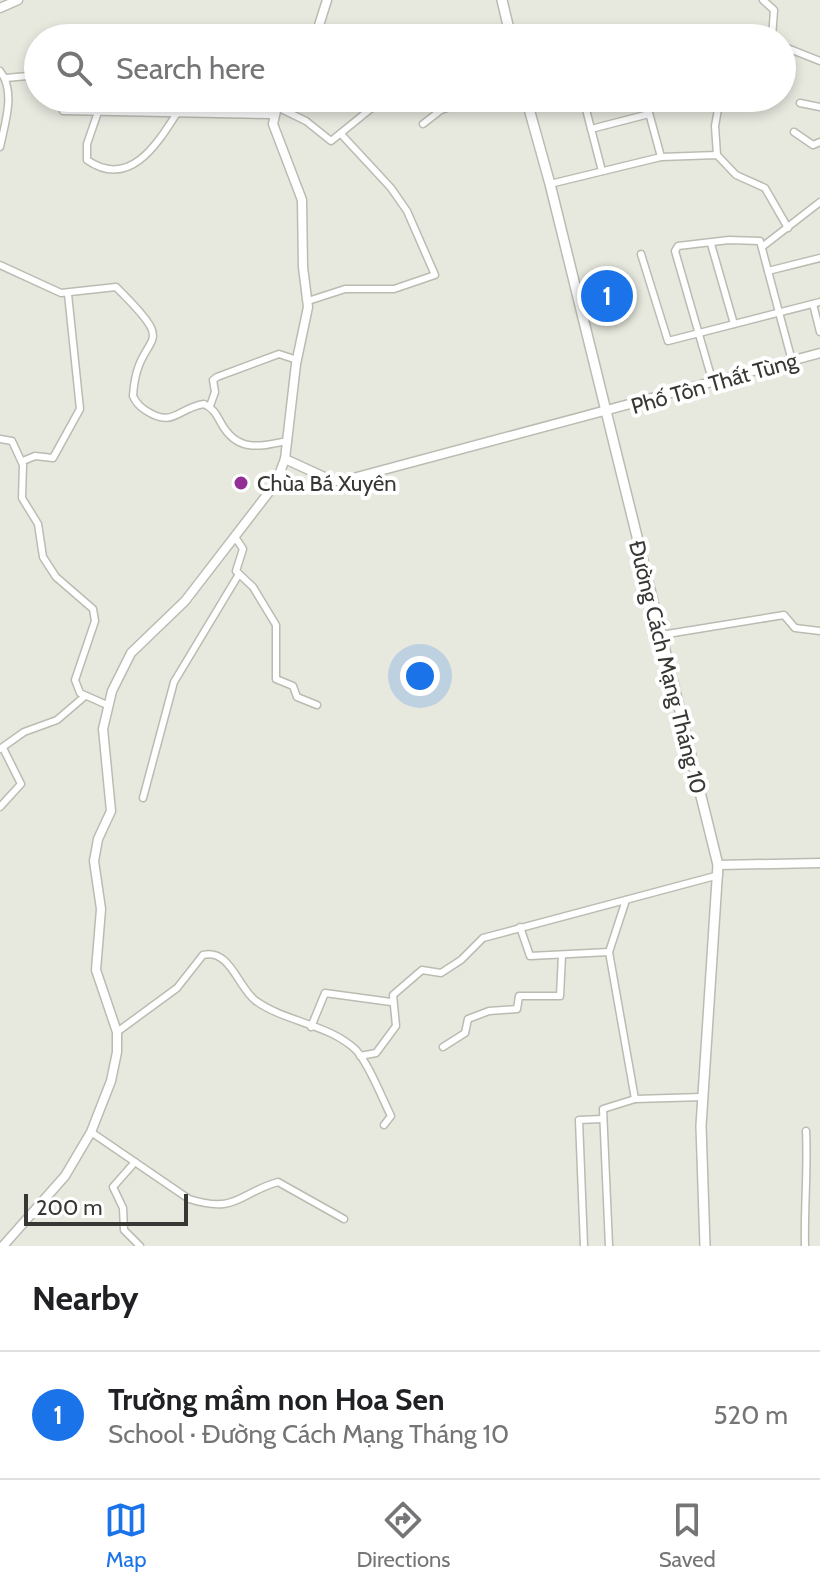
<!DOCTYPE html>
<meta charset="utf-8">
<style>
:root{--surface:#fff;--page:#f6f6f6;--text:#202124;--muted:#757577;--line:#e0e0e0;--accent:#1a73e8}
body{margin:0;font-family:Cabin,sans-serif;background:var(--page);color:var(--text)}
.scale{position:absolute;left:24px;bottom:20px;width:164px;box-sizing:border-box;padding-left:8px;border:4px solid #373834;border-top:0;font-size:22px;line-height:28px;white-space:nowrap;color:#373834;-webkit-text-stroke:6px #fff;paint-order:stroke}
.you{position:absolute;left:420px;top:676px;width:28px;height:28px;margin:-20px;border:6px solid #fff;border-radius:50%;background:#1a73e8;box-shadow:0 0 0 12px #1a73e833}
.badge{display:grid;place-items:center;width:52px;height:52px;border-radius:50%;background:var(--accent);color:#fff;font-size:26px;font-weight:700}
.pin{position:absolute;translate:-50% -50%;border:4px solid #fff;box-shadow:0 2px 8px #0006}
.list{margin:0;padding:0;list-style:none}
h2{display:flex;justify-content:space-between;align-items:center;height:104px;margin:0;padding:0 32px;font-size:34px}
h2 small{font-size:26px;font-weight:400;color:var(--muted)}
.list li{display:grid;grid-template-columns:52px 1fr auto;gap:24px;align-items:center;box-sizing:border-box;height:128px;padding:0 32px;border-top:2px solid var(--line)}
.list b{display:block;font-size:30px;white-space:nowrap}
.list p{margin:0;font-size:26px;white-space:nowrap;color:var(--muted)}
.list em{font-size:26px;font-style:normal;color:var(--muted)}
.icon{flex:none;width:44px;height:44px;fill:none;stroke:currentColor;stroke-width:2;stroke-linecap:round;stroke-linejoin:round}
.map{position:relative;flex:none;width:820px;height:1246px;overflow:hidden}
.search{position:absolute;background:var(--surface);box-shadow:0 4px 12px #0003;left:24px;right:24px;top:24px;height:88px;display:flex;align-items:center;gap:20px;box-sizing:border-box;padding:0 28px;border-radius:44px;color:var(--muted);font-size:30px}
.sheet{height:232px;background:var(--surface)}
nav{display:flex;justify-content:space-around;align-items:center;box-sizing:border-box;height:112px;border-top:2px solid var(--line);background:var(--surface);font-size:22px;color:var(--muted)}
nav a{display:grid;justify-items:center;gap:4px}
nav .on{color:var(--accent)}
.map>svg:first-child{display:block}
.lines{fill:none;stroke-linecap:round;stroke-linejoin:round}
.minor-casing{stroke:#babcb2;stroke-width:9}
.tertiary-casing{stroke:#babcb2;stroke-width:11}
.secondary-casing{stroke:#babcb2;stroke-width:12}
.minor{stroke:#fff;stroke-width:6}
.tertiary{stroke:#fff;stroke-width:8}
.secondary{stroke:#fff;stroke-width:9}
.poi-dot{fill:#932e94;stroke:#fff;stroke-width:3}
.labels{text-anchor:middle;stroke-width:8;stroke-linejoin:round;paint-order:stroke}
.street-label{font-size:22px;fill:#373834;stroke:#fff}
.poi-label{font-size:22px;fill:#373834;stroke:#fff;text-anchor:start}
</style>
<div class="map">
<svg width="820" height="1246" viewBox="0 0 820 1246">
<rect width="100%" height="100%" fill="#e7e9df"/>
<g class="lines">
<g class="minor-casing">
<g id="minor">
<path d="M763,0L774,10L772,38"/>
<path d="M417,31V38"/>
<path d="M782,46L820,61"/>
<path d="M0,71C16,91 5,123 0,147"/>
<path d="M6,78L38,75"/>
<path d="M59,98L63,111L272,115"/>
<path d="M433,98L441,110L477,98"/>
<path d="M583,98L602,171"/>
<path d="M645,98L661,157"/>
<path d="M800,103L820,107"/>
<path d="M275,106L306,121L331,141L384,98"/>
<path d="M98,112L87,144V160C129,189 156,146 177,113"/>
<path d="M423,124L441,110"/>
<path d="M591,129L649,114"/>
<path d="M794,132L813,145L820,142"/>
<path d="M717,155L715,126L720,98"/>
<path d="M550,184L661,157L717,155L736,175L765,188L788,228"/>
<path d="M711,244L734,324"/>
<path d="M762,247L820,202"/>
<path d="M641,254L668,341L820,302"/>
<path d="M0,265L61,293L116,287C185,355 137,326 133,396C136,403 139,406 145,410C174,429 177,408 204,404C213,408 216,414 221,423C237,452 258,447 287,441"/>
<path d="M768,271L820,258"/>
<path d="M308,301L345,289H394L435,275L407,211L391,188L341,134"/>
<path d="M813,304L820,332"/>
<path d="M713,383L675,251L678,246L729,240L760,241L792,361"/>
<path d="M210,406L215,392L213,380L217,377L279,354L297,360"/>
<path d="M0,439L12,441L23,465L22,498L38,524L43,557L56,577L93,609L95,621L75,680L80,693L107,705"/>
<path d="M23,461L35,456L53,458L80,409L68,294"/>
<path d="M235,537L243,549L236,571L253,587L276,625V679L293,686L297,697L317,705"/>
<path d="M661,635L784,615L795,628L820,631"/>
<path d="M0,749L24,732L57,720L85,696"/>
<path d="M143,798L174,682L239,574"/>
<path d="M0,807L21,784L3,748"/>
<path d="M626,900L609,952L635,1099"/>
<path d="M520,927L530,956L609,952"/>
<path d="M311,1027L325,993L391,1002"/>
<path d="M117,1032L177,988L203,955C230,948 238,988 256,1001C285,1022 329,1024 356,1050C369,1064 382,1098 391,1116L384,1125"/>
<path d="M443,1047L465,1033L468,1019L489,1011L517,1009L519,996H560L562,955"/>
<path d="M360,1056L376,1053L396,1026L393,995L422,970L441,973L461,960L483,938L719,875"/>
<path d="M91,1132L189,1199C237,1214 239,1193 278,1182L344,1219"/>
<path d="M135,1162L113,1187L123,1208L124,1230L140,1246"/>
<path d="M584,1246L579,1120L602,1119"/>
<path d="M609,1246L603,1109L635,1099L703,1097"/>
<path d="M805,1246C804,1207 808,1170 806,1131"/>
</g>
</g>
<g class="tertiary-casing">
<g id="tertiary">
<path d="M0,8L18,0"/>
<path d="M315,38L327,0"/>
<path d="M285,459L333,481H342L820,353"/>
<path d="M718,865L820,863"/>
<path d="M3,1246L65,1176L91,1132L111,1081L117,1052V1032L96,970L101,909L94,861L98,839L111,811L103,729L112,691L131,653L185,601L276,483L285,459L296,364L308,307L303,267L302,200L273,124L279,98"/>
</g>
</g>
<g class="secondary-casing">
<g id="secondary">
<path d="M502,0L511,38"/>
<path d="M526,98L550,184L718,865L701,1126L705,1246"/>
</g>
</g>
<use href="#minor" class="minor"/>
<use href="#tertiary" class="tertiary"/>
<use href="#secondary" class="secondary"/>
</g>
<circle class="poi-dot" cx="241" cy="483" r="8"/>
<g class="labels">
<g class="street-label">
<text transform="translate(714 383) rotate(-16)" y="8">Phố Tôn Thất Tùng</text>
<text transform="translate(668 667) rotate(76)" y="8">Đường Cách Mạng Tháng 10</text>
</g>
<g class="poi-label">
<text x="257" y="491">Chùa Bá Xuyên</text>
</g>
</g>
</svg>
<div class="scale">200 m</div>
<div class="you"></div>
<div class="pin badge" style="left:607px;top:296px">1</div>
<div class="search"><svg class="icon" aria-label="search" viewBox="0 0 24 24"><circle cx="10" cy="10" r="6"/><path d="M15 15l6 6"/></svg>Search here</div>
</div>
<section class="sheet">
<h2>Nearby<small></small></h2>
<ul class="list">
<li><span class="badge">1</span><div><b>Trường mầm non Hoa Sen</b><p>School · Đường Cách Mạng Tháng 10</p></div><em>520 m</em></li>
</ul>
</section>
<nav>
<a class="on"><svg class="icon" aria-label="map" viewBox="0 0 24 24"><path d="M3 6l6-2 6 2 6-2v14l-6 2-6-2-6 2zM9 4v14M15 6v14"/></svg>Map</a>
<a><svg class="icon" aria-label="directions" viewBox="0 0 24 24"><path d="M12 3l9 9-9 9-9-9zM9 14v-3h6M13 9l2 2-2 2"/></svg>Directions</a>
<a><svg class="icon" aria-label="saved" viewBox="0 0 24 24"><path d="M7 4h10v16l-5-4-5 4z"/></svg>Saved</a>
</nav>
